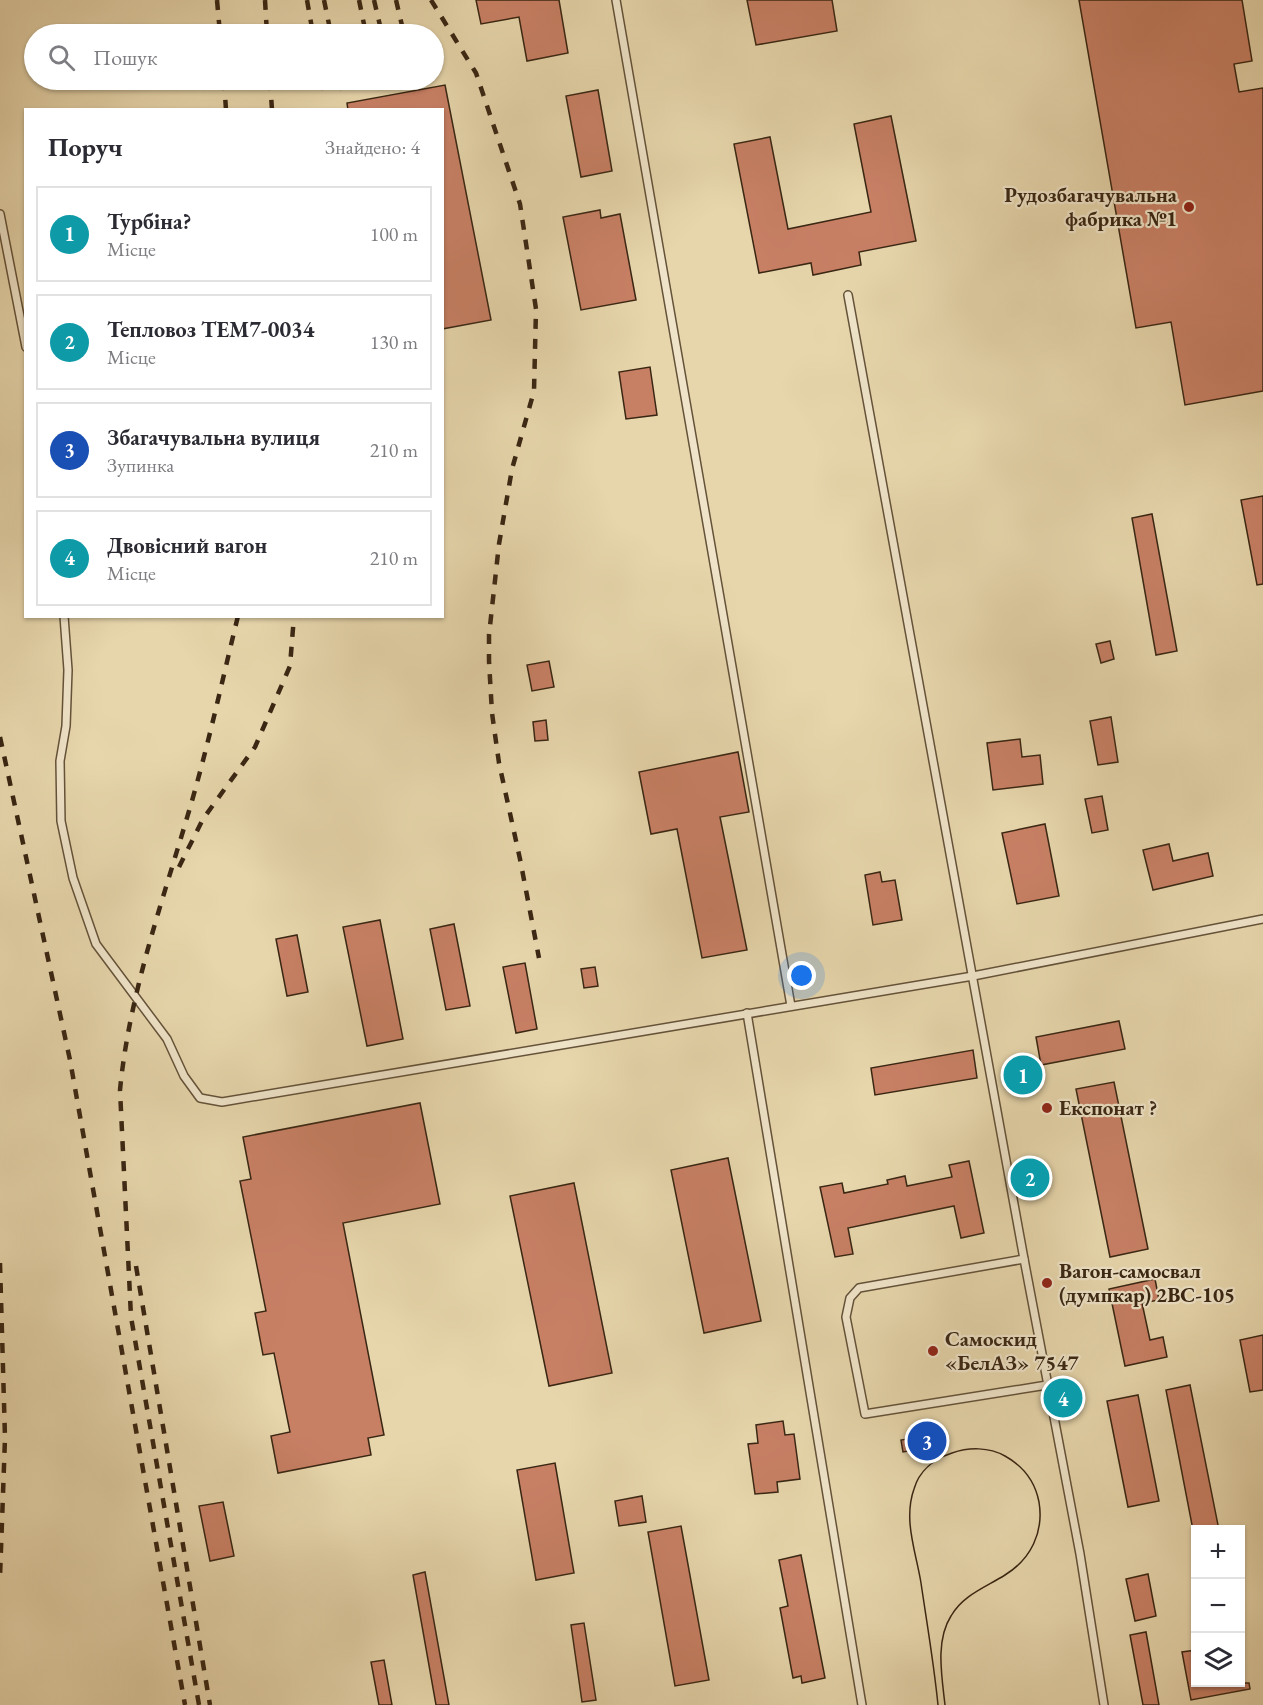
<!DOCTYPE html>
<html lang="uk">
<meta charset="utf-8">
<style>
:root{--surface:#fff;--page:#f2f2f3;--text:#2b2b33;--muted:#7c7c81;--line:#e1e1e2;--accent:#8f2418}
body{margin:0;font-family:"EB Garamond",serif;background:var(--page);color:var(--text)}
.controls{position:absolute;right:18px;bottom:18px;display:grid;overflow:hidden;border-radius:0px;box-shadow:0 2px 4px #0004}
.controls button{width:54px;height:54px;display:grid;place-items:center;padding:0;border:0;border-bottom:2px solid var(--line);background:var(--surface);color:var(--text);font:30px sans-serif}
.you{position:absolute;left:802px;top:976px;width:21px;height:21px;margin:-15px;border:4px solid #fff;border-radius:50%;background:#1a73e8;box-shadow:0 0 0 9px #1a73e833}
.badge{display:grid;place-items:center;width:39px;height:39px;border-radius:50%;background:var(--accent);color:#fff;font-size:20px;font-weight:700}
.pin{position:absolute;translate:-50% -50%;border:3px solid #fff;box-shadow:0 2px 6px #0006}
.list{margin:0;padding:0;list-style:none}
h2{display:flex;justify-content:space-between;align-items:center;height:78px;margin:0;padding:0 24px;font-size:26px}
h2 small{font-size:20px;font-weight:400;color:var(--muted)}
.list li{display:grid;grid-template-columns:39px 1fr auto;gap:18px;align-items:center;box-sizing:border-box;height:96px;margin:0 12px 12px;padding:0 12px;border:2px solid var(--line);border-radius:0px}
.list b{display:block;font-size:22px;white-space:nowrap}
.list p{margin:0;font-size:20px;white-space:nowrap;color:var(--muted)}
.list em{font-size:20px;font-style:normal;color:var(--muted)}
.icon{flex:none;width:33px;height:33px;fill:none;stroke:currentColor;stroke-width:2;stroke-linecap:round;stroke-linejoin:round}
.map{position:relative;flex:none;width:1263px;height:1705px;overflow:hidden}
.search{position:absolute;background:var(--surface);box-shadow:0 2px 4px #0004;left:24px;top:24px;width:420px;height:66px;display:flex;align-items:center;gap:15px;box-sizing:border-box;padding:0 21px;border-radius:33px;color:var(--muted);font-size:22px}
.panel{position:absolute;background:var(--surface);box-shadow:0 2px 4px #0004;left:24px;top:108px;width:420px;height:510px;border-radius:0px}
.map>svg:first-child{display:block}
.building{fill:#c88065;stroke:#392613;stroke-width:1.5}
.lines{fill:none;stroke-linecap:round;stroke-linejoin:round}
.service-casing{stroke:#645239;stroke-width:10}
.service{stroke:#efe4c9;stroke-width:7}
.tram{stroke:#392613;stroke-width:1.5}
.rail{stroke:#392613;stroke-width:4.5;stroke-dasharray:10 10;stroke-linecap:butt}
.poi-dot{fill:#8f2418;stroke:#efe4c9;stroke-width:2}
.labels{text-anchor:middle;stroke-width:4.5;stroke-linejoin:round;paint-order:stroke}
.poi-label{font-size:21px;font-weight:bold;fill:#392613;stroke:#efe4c9;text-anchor:start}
</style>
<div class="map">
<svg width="1263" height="1705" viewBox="0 0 1263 1705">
<rect width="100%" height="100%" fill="#e7d6ac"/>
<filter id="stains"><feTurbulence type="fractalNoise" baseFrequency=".00333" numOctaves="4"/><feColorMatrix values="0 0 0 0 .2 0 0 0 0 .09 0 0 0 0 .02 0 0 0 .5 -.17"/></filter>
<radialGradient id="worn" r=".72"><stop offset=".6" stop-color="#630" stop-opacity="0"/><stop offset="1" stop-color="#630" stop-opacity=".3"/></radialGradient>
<g class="building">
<path d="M476,0H559L568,53L527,61L519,17L481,24Z"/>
<path d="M747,0H832L837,31L756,45Z"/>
<path d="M1079,0H1242L1252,61L1234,64L1239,92L1263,88V391L1185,405L1171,322L1136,328Z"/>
<path d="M445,85L491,320L442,329V110H348L347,103Z"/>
<path d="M598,90L612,171L581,177L566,96Z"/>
<path d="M891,116L916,241L859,252L861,265L813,275L811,263L759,273L734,144L770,137L788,229L871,212L854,124Z"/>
<path d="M600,210L601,218L620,214L636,300L581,310L563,217Z"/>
<path d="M650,367L657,415L626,419L619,372Z"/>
<path d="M1263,496V584L1257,585L1241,500Z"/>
<path d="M1152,514L1177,651L1156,655L1132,518Z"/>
<path d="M1110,641L1114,659L1101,663L1096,644Z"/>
<path d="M549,661L554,687L532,691L527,665Z"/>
<path d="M1111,717L1118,762L1098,765L1090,721Z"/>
<path d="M546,720L548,740L535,741L533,722Z"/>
<path d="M1020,739L1022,757L1040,755L1043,784L993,790L987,743Z"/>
<path d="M738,752L749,812L720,817L747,950L702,958L677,829L651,834L639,772Z"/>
<path d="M1102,796L1108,830L1092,833L1085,799Z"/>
<path d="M1045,824L1059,896L1017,904L1002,833Z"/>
<path d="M1169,844L1173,861L1208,853L1213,876L1153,890L1143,850Z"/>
<path d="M880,872L882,882L895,880L902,920L873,925L865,875Z"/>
<path d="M380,920L403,1039L367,1046L343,927Z"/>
<path d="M454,924L470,1006L446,1010L430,929Z"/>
<path d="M297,935L308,992L287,996L276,939Z"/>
<path d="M525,963L537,1029L516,1033L503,967Z"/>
<path d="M595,967L598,986L584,988L581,969Z"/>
<path d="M1119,1021L1125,1049L1041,1065L1036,1037Z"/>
<path d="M973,1050L977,1078L875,1095L871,1068Z"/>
<path d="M1114,1082L1148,1249L1110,1257L1076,1089Z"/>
<path d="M420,1103L440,1204L343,1223L384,1435L368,1438L371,1455L278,1473L271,1436L290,1432L274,1353L263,1355L255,1313L266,1311L240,1181L251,1179L243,1137Z"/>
<path d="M728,1158L761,1321L704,1333L671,1170Z"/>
<path d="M969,1161L984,1233L961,1238L954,1206L848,1228L853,1254L835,1257L820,1187L842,1183L844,1193L888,1184L887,1180L905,1176L907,1186L952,1177L949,1165Z"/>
<path d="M574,1183L612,1373L549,1386L510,1196Z"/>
<path d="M1155,1279L1159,1300L1142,1303L1150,1340L1163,1337L1167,1357L1125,1366L1109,1289Z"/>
<path d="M1263,1335V1390L1250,1392L1240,1340Z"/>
<path d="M1190,1385L1219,1530H1193L1166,1390Z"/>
<path d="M1138,1395L1159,1501L1128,1507L1107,1401Z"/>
<path d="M783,1421L785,1435L794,1434L800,1479L777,1482L778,1492L755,1494L748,1444L758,1443L756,1425Z"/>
<path d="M937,1434L939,1446L903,1452L901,1440Z"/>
<path d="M555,1463L574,1573L536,1580L517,1470Z"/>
<path d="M642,1496L646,1522L619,1526L615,1501Z"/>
<path d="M223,1502L234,1556L210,1561L199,1506Z"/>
<path d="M681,1526L709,1680L675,1686L648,1532Z"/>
<path d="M801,1555L825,1678L802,1683L801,1676L793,1678L780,1608L788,1606L779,1560Z"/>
<path d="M425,1572L449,1705H436L413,1575Z"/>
<path d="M1148,1574L1156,1616L1135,1621L1126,1579Z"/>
<path d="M584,1623L596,1700L582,1702L571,1625Z"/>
<path d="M1146,1632L1159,1705H1143L1130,1635Z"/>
<path d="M1196,1650V1683H1249L1250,1689L1191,1700L1182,1652Z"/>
<path d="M384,1660L392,1705H379L371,1662Z"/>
</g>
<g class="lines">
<g class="service-casing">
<g id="service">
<path d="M616,0L791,1006"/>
<path d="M0,214L26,347"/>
<path d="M848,295L1024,1259L1080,1554L1104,1705"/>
<path d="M64,616L68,670L66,726L60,761L61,821L73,878L96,944L167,1039L184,1076L200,1098L222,1102L973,976L1263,919"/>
<path d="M747,1013L862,1705"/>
<path d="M1024,1259L859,1288L850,1298L846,1317L865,1414L1047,1385"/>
</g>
</g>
<use href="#service" class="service"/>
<path class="tram" d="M938,1705C934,1664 927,1624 921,1583C916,1552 903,1520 914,1489C919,1471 934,1459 952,1453C969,1447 989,1447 1005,1456C1023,1466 1035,1481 1039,1502C1044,1532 1031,1559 1005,1575C986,1587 963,1595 951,1616C935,1641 942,1677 945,1705"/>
<g class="rail">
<path d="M217,0L220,34"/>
<path d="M265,0L267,34"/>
<path d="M307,0L313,34"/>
<path d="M324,0L331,34"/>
<path d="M359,0L366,34"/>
<path d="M374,0L382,34"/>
<path d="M396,0L404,34"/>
<path d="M431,0L476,73L520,204L536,309L534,391L512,469L499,544L489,635V661L492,713L499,763L520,859L539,958"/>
<path d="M224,80L226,110"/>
<path d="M270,80L272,110"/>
<path d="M322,80L325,96"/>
<path d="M340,80L343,93"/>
<path d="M376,80L377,88"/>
<path d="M392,80L393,84"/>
<path d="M413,80L414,81"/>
<path d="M0,737L70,1060L185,1705"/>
<path d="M179,867L203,819L255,747L290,666L294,616"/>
<path d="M0,1263L5,1438L0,1577"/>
<path d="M136,1266L210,1705"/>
<path d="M199,1705L131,1317L120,1090C129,995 162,903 189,811C208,747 222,681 238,616"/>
</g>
</g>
<g class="poi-dot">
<circle cx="1189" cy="207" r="6"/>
<circle cx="1047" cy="1108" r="6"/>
<circle cx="1047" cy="1283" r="6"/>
<circle cx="933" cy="1351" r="6"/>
</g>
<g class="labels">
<g class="poi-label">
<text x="1177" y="202" text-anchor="end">Рудозбагачувальна<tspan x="1177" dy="24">фабрика №1</tspan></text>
<text x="1059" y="1115">Експонат ?</text>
<text x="1059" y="1278">Вагон-самосвал<tspan x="1059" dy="24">(думпкар) 2ВС-105</tspan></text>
<text x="945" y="1346">Самоскид<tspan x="945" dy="24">«БелАЗ» 7547</tspan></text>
</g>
</g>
<rect width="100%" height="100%" filter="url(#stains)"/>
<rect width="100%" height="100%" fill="url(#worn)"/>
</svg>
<div class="controls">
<button>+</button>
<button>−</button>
<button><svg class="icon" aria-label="layers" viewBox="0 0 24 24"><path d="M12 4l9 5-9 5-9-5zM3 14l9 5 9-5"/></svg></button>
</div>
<div class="you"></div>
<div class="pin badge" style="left:1023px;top:1075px;background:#0f9aa8">1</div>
<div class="pin badge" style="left:1030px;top:1178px;background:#0f9aa8">2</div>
<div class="pin badge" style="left:927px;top:1441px;background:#1a4fb4">3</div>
<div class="pin badge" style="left:1063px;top:1398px;background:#0f9aa8">4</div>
<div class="search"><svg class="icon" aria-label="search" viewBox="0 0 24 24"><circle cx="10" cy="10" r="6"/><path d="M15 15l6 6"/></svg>Пошук</div>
<section class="panel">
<h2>Поруч<small>Знайдено: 4</small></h2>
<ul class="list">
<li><span class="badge" style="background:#0f9aa8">1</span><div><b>Турбіна?</b><p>Місце</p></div><em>100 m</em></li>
<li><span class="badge" style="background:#0f9aa8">2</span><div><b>Тепловоз ТЕМ7-0034</b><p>Місце</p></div><em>130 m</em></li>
<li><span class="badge" style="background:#1a4fb4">3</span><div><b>Збагачувальна вулиця</b><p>Зупинка</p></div><em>210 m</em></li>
<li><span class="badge" style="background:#0f9aa8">4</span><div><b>Двовісний вагон</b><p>Місце</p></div><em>210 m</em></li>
</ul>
</section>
</div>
